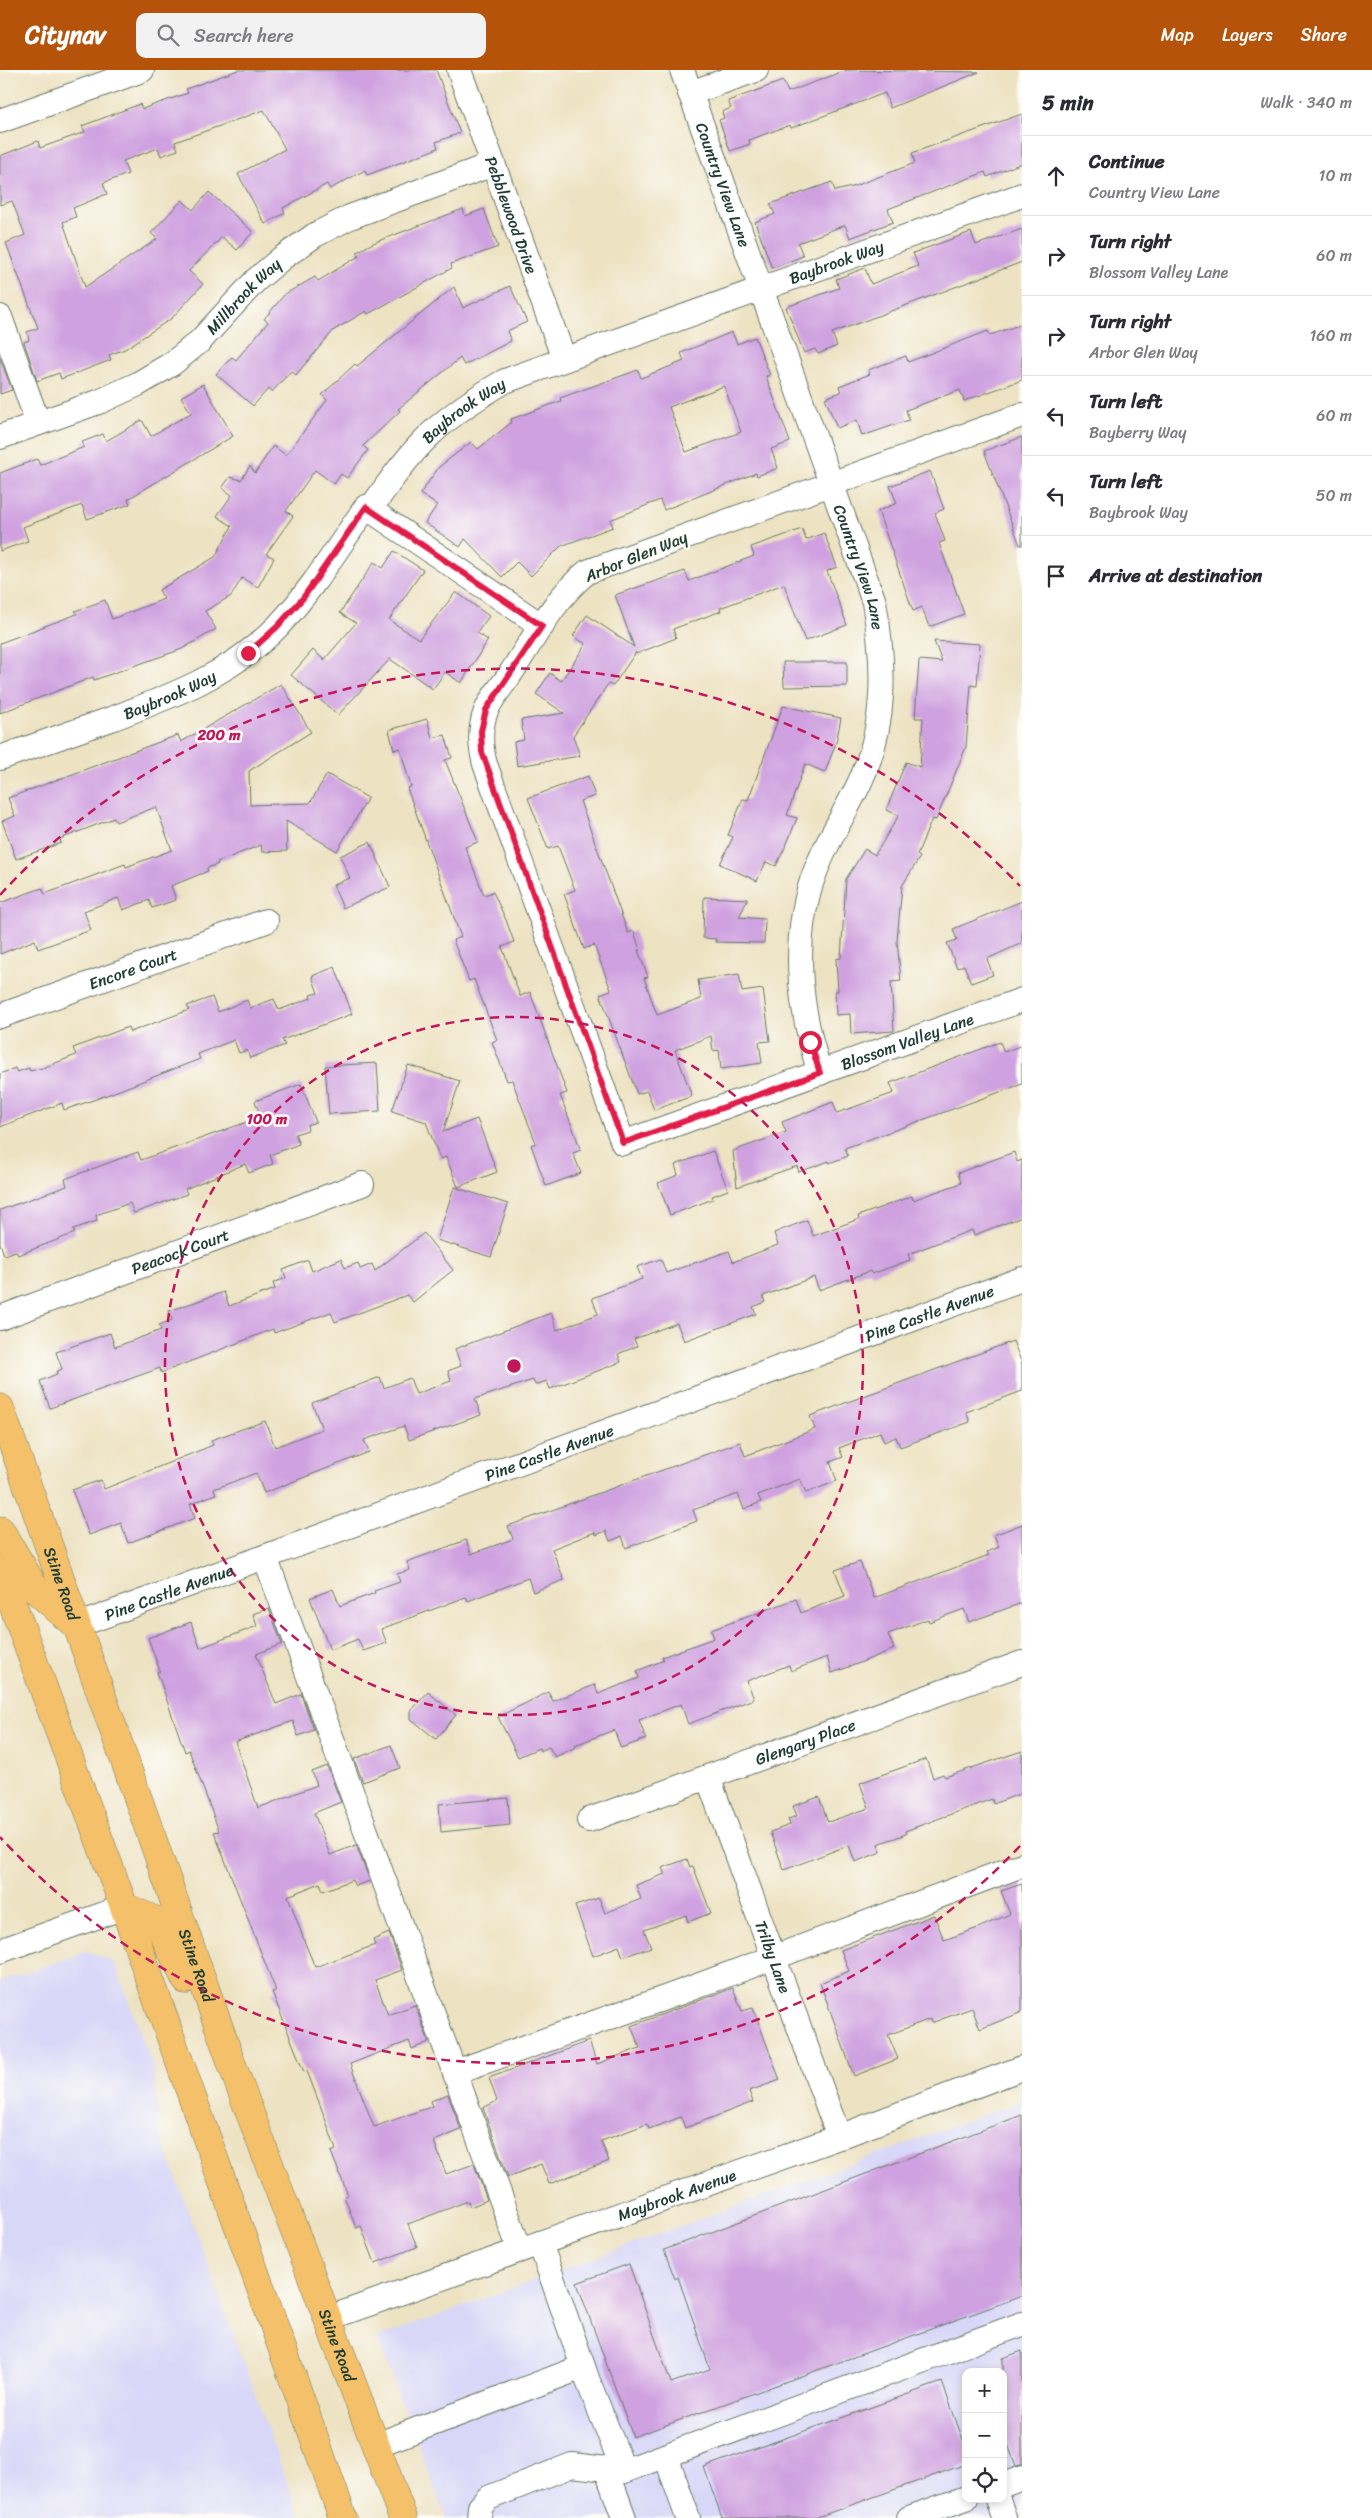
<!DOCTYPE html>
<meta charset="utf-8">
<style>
:root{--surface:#fff;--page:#f2f2f3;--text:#2b2b33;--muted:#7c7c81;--line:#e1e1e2;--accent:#b45309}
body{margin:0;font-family:Sriracha,sans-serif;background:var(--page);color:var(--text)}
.controls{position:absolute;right:15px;bottom:15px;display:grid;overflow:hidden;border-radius:10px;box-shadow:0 2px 8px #0003}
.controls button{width:45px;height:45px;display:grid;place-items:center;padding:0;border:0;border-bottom:1px solid var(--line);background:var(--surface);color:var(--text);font:25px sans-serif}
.stop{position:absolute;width:15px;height:15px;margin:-11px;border:4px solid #e11d48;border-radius:50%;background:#fff}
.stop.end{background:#e11d48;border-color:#fff;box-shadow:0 1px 5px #0008}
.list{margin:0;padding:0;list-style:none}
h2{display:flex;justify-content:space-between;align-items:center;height:65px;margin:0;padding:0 20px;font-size:21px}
h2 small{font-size:16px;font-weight:400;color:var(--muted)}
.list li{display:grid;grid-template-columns:32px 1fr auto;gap:15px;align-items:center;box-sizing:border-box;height:80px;padding:0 20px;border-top:1px solid var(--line)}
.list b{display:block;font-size:19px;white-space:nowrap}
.list p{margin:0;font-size:16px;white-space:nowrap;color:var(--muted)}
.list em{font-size:16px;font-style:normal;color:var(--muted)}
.icon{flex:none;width:28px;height:28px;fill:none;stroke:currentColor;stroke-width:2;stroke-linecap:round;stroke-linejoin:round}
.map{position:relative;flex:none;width:1022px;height:2448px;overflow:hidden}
header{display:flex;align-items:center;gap:30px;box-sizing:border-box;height:70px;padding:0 25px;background:var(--accent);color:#fff}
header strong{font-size:24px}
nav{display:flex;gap:28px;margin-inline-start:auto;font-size:18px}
.search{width:350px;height:45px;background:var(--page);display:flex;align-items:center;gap:12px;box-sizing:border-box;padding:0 18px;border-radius:10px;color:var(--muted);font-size:19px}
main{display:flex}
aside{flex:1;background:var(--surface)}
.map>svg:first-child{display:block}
.built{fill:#d8d7f8;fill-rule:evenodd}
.building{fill:#cfa1e0;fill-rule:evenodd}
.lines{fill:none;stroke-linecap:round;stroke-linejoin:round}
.minor-casing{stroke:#677766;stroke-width:26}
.major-casing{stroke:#677766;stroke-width:29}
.minor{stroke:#fff;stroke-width:24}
.major{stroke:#f4c16b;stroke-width:28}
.route{stroke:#e11d48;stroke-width:6}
.ring{fill:none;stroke:#c2185b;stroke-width:2.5;stroke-dasharray:9 6}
.labels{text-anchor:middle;stroke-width:5;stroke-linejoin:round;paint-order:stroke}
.street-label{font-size:16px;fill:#1f3d34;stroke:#fdfcf7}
.centre{fill:#c2185b;stroke:#fdfcf7;stroke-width:2.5}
.ring-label{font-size:15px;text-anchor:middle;font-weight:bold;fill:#c2185b;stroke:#fdfcf7;stroke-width:5;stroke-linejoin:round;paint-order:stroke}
</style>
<header>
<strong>Citynav</strong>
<div class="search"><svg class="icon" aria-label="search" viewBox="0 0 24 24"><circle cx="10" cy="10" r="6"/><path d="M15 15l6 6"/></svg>Search here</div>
<nav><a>Map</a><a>Layers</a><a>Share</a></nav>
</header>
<main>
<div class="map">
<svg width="1022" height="2448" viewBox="0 0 1022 2448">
<rect width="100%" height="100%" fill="#fdfcf7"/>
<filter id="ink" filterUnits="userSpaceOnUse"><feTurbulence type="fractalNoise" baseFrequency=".02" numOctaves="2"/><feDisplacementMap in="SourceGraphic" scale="10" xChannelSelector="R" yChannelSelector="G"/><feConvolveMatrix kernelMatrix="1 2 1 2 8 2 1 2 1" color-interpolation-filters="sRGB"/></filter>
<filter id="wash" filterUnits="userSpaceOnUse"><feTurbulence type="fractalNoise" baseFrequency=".0096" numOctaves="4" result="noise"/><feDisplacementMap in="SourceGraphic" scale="20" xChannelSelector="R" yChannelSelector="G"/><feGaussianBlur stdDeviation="1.12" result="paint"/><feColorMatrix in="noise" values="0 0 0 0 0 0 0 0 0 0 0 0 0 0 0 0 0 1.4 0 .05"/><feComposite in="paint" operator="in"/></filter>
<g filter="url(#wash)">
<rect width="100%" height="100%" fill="#ede2c2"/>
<g class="built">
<path d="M88,1881L115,1893L154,2000L160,2063L300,2448H0V1912Z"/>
<path d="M1022,2031V2448H446L377,2268ZM966,2302H1003V2429H966Z"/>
</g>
<g id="blocks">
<g class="building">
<path d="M238,0H436L460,63L436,72L438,78L418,86L367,105L365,100L330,119L327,114L283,138L285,143L265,154L238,104L285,79L264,40L175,72L178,80L161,86L158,78L123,91L128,104L103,113L107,124L73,138L76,147L63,152L85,217L157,169L151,163L182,130L193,140L209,122L253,162L237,180L222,167L189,201L203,214L172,248L125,279L109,285L111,290L61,309L59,303L37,311L24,272L29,270L27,262L38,258L6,173L25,165L12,131L0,135V86L38,71L40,78L85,62L82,56L140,34L142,39L188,23L186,19Z"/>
<path d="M847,0L979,2L890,38L885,23L791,58L790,55L749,70L750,74L730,81L719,50L724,48L722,42L731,38L728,31L783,11L788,22Z"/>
<path d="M1022,44V93L987,107L985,102L888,139L893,152L850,168L845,155L798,173L803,186L772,198L755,152L775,144L770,134L832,112L835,121L852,117L915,93L912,83Z"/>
<path d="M463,139L465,146L484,139L498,177L451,194L452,198L368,244L366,241L334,260L296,305L291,301L272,322L268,319L253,336L216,304L232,287L236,290L268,252L264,249L285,224L315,207L318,211L359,186L357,182L373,173Z"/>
<path d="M1022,159V192L832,263L837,276L818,284L815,279L804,283L786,237L839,218L836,209L865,198L871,214L918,196L913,183L971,162L976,175Z"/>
<path d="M510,216L527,252L507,261L511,271L464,295L460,288L398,339L400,341L363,376L368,380L347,408L341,404L334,414L315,400L286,441L293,446L266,484L274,488L258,517L242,508L231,526L205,541L216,559L182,579L94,610L93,607L0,643V573L77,544L75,541L105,530L112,549L164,529L159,520L215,487L232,456L217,446L232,425L222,418L230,407L241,410L250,396L255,403L273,376L286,385L327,330L322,325L355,294L357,296L454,217L463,238Z"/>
<path d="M1022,254V310L964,331L960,320L906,340L909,350L862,366L857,350L837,358L825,328L841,322L839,316L870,304L868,300L906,286L908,292L988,261L990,265Z"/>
<path d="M732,262L737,274L755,267L770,305L766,306L790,372L771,379L778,398L757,406L756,403L664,440L660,430L610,450L613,457L561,476L531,506L517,492L502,507L465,469L460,477L425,453L437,435L420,424L439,397L471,372L478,379L512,352L511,349L561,331L560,328L638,300L641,308L684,291L681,283ZM724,316L741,362L686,382L669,337Z"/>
<path d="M0,288L12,320L0,324Z"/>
<path d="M203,314L233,366L128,429L130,434L87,449L82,435L23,457L28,471L0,481V403L37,389L40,395L84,377L82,372L103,364L106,371L142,350L151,366L191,343L181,327Z"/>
<path d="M1022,367V475H1020L984,381Z"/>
<path d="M930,401L944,439L935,443L945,471L939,473L964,544L929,557L922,537L913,541L878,441L897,433L890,416Z"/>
<path d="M802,459L806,470L824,463L837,497L827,501L847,555L805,571L784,514L720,538L721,541L673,559L676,568L636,584V582L613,616L608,614L573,666L580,686L517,696L514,672L524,670L521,650L564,643L536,624L550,603L561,611L586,574L573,566L587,545L634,577L615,525L685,501L689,511L754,486L751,477Z"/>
<path d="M394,481L423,500L389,550L419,569L456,522L489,546L477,563L488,570L461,613L445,602L433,619L390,589L338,645L291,605L313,580L324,590L356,553L340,543L374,492L383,498Z"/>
<path d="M934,571L980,574L977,616L971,615L966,677L936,750L932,749L917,785L920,787L902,816L897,871L901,911L891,912L894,961L851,964L850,944L836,945L835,921H838L836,889L841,888L846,809L865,779L875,785L899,745L886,740L906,692L920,697L923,648H915L919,590L942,592Z"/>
<path d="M783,592H847V616L784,617Z"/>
<path d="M281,614L311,662L249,701L250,735L310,733L327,704L368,728L337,781L286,751L287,781L262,782L261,775L217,792L218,794L207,798L208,801L171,816L176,830L152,838L149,830L123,840L118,828L84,841L91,860L38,879L35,870L0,884V833L42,818L45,824L125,794L126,797L172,780L156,737L116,752L114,748L60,769L61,773L16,789L2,751L15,746L8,728L178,665L181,672Z"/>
<path d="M783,636L841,648L836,673L825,702L805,694L787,745L797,748L788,771L776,796L766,792L757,811L720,794L733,767L728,765L743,729L748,730Z"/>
<path d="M427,649L432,668L445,665L452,688L445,690L478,772L465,777L484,825L493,822L506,850L514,872L502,877L520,926L530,922L567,1023L560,1025L581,1080L573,1083L581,1103L546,1116L531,1075L536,1073L512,1010L507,1011L492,972L497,970L474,909L469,911L453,870L461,867L407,718L411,717L400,678L394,680L389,660Z"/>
<path d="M588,706L595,726L580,731L628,863L634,861L640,880H638L648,907L644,908L657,945L701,929L698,910L739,904L742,922L763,919L770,971L759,972L762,993L721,999L719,980L713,981L711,966L675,980L692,1026L654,1040L647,1021L637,1024L600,924L611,920L594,875L584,879L564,824L575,820L558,776L548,779L528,728Z"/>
<path d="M370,772L390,817L343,838L333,815L350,808L340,786Z"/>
<path d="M704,827L748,829L739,847L765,849L764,873L715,872L716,869L703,868Z"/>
<path d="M1022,831V873L987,889L993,905L971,913L964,895L957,898L947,873L957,870L953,859Z"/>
<path d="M335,897L352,944L282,970L285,975L250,988L247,980L239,983L234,970L198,984L200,989L99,1028L64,1040L62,1033L0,1057V1004L15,998L17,1002L29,998L30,1001L43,998L76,985L73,978L128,957L130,962L189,940L187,936L212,927L218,942L247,930L250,938L274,929L279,940L311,928L310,925L318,923L312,906Z"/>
<path d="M1000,972L1004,982L1022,975V1014L845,1078L848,1086L829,1093V1091L799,1102L797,1096L737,1117L733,1081L786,1062L782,1052L833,1032L837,1043L894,1023L890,1013Z"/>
<path d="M377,993L380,1041L329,1044L325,996Z"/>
<path d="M408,995L460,1011L443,1062L477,1049L497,1102L458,1117L446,1087L440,1089L426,1052L392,1041Z"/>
<path d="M301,1014L316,1052L307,1055L308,1060L295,1064L299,1074L270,1085L273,1094L249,1103L245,1094L185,1119L187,1124L134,1143L130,1133L96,1145L97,1151L73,1159L75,1163L18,1185L16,1181L4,1185L0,1173V1140L67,1116L65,1109L138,1082L141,1090L261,1047L255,1031Z"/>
<path d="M713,1081L728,1120L712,1126L713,1129L670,1145L658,1113L678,1105L675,1095Z"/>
<path d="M1014,1082L1017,1092L1022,1090V1147L974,1165L972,1160L908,1184L910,1190L872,1204L870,1201L819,1220L814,1207L803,1211L763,1226L765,1232L753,1237L756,1244L684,1271L677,1253L634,1269L637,1276L618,1284L621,1292L550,1319L547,1311L535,1315L533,1310L475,1329L481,1345L409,1370L404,1356L364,1370L369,1382L264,1423L256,1403L214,1419L216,1424L190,1434L195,1448L128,1473L121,1453L89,1465L72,1420L101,1410L104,1419L213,1375L211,1370L265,1351L275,1377L322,1359L312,1333L380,1307L384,1318L410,1308L416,1324L451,1311L448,1301L461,1296L455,1279L551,1243L557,1260L598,1244L592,1228L642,1209L637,1197L661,1189L666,1203L729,1181L733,1192L778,1175L774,1163L807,1150L813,1166L859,1149L858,1146L912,1126L913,1130L961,1113L958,1103Z"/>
<path d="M454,1117L508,1134L491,1187L437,1170Z"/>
<path d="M424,1163L453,1200L413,1232L407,1225L335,1252L331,1242L274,1263L273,1259L161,1303L160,1298L50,1338L40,1311L57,1304L56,1302L62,1299L56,1282L110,1263L115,1277L161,1260L159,1255L172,1250L169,1241L224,1222L229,1236L275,1219L273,1213L286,1208L283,1200L308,1190L312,1201L341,1189L345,1198L358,1193L360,1199L372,1194L375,1201Z"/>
<path d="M1013,1271L1022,1294V1321L966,1342L970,1352L900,1377L896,1367L884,1372L880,1362L839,1378L843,1387L830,1392L837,1411L806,1423L800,1409L758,1425L761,1432L744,1439L738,1424L693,1440L697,1451L626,1478L622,1466L610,1471L606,1461L596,1465L595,1462L552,1479L564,1510L533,1522L528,1508L468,1531L466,1527L381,1559L387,1573L363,1581L358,1569L330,1580L310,1528L333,1519L340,1536L375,1523L374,1521L400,1512L397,1504L410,1500L407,1492L466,1470L471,1484L513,1469L508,1456L740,1372L745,1386L815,1359L810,1346Z"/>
<path d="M1022,1454V1533L969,1552L964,1539L929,1552L928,1549L888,1564L894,1579L857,1594L832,1603L827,1587L791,1601L789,1595L747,1611L754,1629L688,1654L681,1634L639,1650L646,1669L621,1678L614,1660L575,1675L576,1677L555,1687L549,1677L540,1681L539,1678L518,1687L498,1647L548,1622L553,1631L595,1615L598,1624L639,1608L637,1601L664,1590L662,1587L714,1568L711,1560L796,1529L801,1543L845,1526L835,1500L860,1492L874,1528L989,1485L987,1482L999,1477L994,1465Z"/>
<path d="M269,1538L282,1574L256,1584L276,1634L301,1624L314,1660L298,1666L293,1651L235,1672L258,1738L317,1715L312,1702L327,1696L341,1732L314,1743L330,1785L356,1775L370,1811L355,1816L352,1810L323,1821L320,1813L288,1826L305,1873L315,1897L375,1875L373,1870L389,1863L402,1900L375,1910L388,1945L415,1935L429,1972L412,1979L409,1971L350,1994L374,2057L433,2036L431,2031L448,2024L461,2060L434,2071L446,2104L474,2094L487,2130L470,2137L468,2131L408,2154L417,2177L375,2193L361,2156L356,2158L344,2126L348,2125L331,2082L336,2080L325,2048L307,2001L304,2002L272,1922L276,1921L214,1762L219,1761L189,1680L185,1682L172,1645L157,1602L160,1601L148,1568L191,1552L200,1578L257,1556L253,1544Z"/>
<path d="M428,1622L456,1645L436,1669L411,1649V1641Z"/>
<path d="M391,1675L400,1698L363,1712L354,1689Z"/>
<path d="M1022,1681V1723L993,1734L992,1729L905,1761L906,1764L878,1774L881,1782L855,1792L849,1775L784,1800L770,1762L790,1755L788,1749L797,1746L793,1736L819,1727L828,1752L869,1738L860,1713L884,1704L926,1689L933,1708L943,1704L945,1707Z"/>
<path d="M508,1728L510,1755L441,1762L439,1734Z"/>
<path d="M687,1789L690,1797L693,1796L711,1843L688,1852L686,1845L644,1860L651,1877L623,1887L619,1876L593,1886L575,1836L599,1828L605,1843L641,1829L636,1815L665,1804L662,1798Z"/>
<path d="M1022,1814V1942L980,1959L972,1938L931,1953L930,1949L888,1965L898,1989L854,2006L820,1913L849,1901L841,1880L934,1845L944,1870L978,1858L1010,1844L1001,1821Z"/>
<path d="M733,1918L742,1941L753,1938L780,2010L749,2021L753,2032L685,2058L681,2047L649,2059L647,2054L601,2071L609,2091L549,2114L541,2094L508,2107L483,2038L497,2031L489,2008L589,1971L597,1994L621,1985L640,1978L631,1956Z"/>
<path d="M1022,2045V2226L633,2367L577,2213L629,2194L671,2313L710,2299L678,2207L675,2209L664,2180Z"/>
<path d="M1022,2281V2395L1016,2396L1003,2361V2288Z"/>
<path d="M942,2312L966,2378V2394L815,2448H722L704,2397Z"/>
</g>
</g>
</g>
<g filter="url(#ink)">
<use href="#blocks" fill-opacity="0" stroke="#677766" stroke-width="1"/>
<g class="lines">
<g class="minor-casing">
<g id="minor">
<path id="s1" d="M459,0L564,289"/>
<path id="s2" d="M682,0L874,532C885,593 887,656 859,714C842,749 820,782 809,820C792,882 801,943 820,1003"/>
<path d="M690,23L756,0"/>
<path d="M0,51L142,0"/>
<path d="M0,247L38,353"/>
<path id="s3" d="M1022,345L587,502C554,529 534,568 511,603C503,615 491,628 486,641C479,659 480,676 485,694L623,1073L1022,930"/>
<path id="s4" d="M0,367L101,331L138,314L173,293L200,271L256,210L282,188L315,165L350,147L493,94"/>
<path id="s5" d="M370,440C412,377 439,349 505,311L1022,125"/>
<path id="s6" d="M0,688C37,675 74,662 111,649C172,626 232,604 278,556C312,520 338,477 366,437L542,556"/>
<path id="s7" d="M0,946L266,851"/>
<path id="s8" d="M0,1248L362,1114"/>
<path d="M265,1487L520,2180"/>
<path id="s9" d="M76,1556L1022,1209"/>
<path id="s10" d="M708,1707L839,2067"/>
<path id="s11" d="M589,1750L1022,1593"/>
<path d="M0,1881L124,1837"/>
<path d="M455,2002L673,1925L1022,1795"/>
<path d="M540,2173L588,2311L624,2401"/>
<path id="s12" d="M329,2248L839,2067L1022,1998"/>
<path d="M376,2375L583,2297"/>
<path d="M666,2386L688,2448"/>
<path d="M606,2398L624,2448"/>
<path d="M1003,2415L1022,2408"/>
<path d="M998,2429L1004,2448"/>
<path d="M479,2448L480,2437L488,2428L572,2395L624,2401L1022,2254"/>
<path d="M909,2448L966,2428"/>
</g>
</g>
<g class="major-casing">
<g id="major">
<path id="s13" d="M0,1338L239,2014L403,2448"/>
<path d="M0,1460L36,1520L74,1554"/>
<path d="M0,1500L124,1837L343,2448"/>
<path d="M124,1837L157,1851L186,1910"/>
</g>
</g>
<use href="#minor" class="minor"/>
<use href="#major" class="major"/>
</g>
</g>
<g class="lines" filter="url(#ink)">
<path class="route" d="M248,583L277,557L303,528L366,437L542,556L486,640L481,661L482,682L623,1073L820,1003L810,972"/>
</g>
<g class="ring">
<circle cx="514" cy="1296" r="349"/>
<path d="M1020 1776A697 697 0 0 1 0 1767M0 825A697 697 0 0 1 1020 816"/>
</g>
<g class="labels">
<g class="street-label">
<text dy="6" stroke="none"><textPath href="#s2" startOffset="122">Country View Lane</textPath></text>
<text dy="6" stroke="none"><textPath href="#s1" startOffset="154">Pebblewood Drive</textPath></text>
<text dy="6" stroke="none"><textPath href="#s5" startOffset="541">Baybrook Way</textPath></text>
<text dy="6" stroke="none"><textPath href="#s4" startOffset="286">Millbrook Way</textPath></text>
<text dy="6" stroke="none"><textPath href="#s5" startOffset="138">Baybrook Way</textPath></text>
<text transform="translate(636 486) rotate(-22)" y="6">Arbor Glen Way</text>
<text dy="6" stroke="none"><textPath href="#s2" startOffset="528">Country View Lane</textPath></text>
<text dy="6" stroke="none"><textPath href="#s6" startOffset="181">Baybrook Way</textPath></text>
<text dy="6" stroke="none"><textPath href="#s7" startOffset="141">Encore Court</textPath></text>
<text dy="6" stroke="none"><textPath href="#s3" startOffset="1394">Blossom Valley Lane</textPath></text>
<text dy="6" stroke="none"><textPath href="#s8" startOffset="192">Peacock Court</textPath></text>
<text dy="6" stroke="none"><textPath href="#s9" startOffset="909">Pine Castle Avenue</textPath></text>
<text dy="6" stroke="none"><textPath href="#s9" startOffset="504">Pine Castle Avenue</textPath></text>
<text dy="6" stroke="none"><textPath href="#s13" startOffset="186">Stine Road</textPath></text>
<text dy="6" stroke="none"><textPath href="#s9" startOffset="99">Pine Castle Avenue</textPath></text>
<text dy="6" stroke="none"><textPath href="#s11" startOffset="230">Glengary Place</textPath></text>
<text dy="6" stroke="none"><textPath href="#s10" startOffset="191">Trilby Lane</textPath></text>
<text dy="6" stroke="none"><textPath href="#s13" startOffset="591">Stine Road</textPath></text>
<text dy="6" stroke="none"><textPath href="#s12" startOffset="369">Maybrook Avenue</textPath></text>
<text dy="6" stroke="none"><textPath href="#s13" startOffset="996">Stine Road</textPath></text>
</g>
</g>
<circle cx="514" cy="1296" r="8" class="centre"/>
<g class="ring-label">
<text x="219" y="670">200 m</text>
<text x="267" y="1054">100 m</text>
</g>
</svg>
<div class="controls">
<button>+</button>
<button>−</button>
<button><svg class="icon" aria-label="locate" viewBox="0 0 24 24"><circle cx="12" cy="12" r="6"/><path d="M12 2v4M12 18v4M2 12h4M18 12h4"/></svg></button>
</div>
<div class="stop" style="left:810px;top:972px"></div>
<div class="stop end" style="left:248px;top:583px"></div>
</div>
<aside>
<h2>5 min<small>Walk · 340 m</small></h2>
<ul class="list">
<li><svg class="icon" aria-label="ahead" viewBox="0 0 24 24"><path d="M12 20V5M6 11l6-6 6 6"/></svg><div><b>Continue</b><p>Country View Lane</p></div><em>10 m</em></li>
<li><svg class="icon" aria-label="right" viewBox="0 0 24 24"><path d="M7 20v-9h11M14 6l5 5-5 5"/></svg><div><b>Turn right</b><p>Blossom Valley Lane</p></div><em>60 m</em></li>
<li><svg class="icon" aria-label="right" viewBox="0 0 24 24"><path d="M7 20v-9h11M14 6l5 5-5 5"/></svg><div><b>Turn right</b><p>Arbor Glen Way</p></div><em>160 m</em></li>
<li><svg class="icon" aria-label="left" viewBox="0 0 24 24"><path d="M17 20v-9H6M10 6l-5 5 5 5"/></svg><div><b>Turn left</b><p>Bayberry Way</p></div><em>60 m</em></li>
<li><svg class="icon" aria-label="left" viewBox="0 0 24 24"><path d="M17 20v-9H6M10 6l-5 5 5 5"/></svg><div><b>Turn left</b><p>Baybrook Way</p></div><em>50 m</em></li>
<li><svg class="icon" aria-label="arrive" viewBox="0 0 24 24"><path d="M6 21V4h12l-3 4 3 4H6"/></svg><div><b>Arrive at destination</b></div></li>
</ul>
</aside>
</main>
